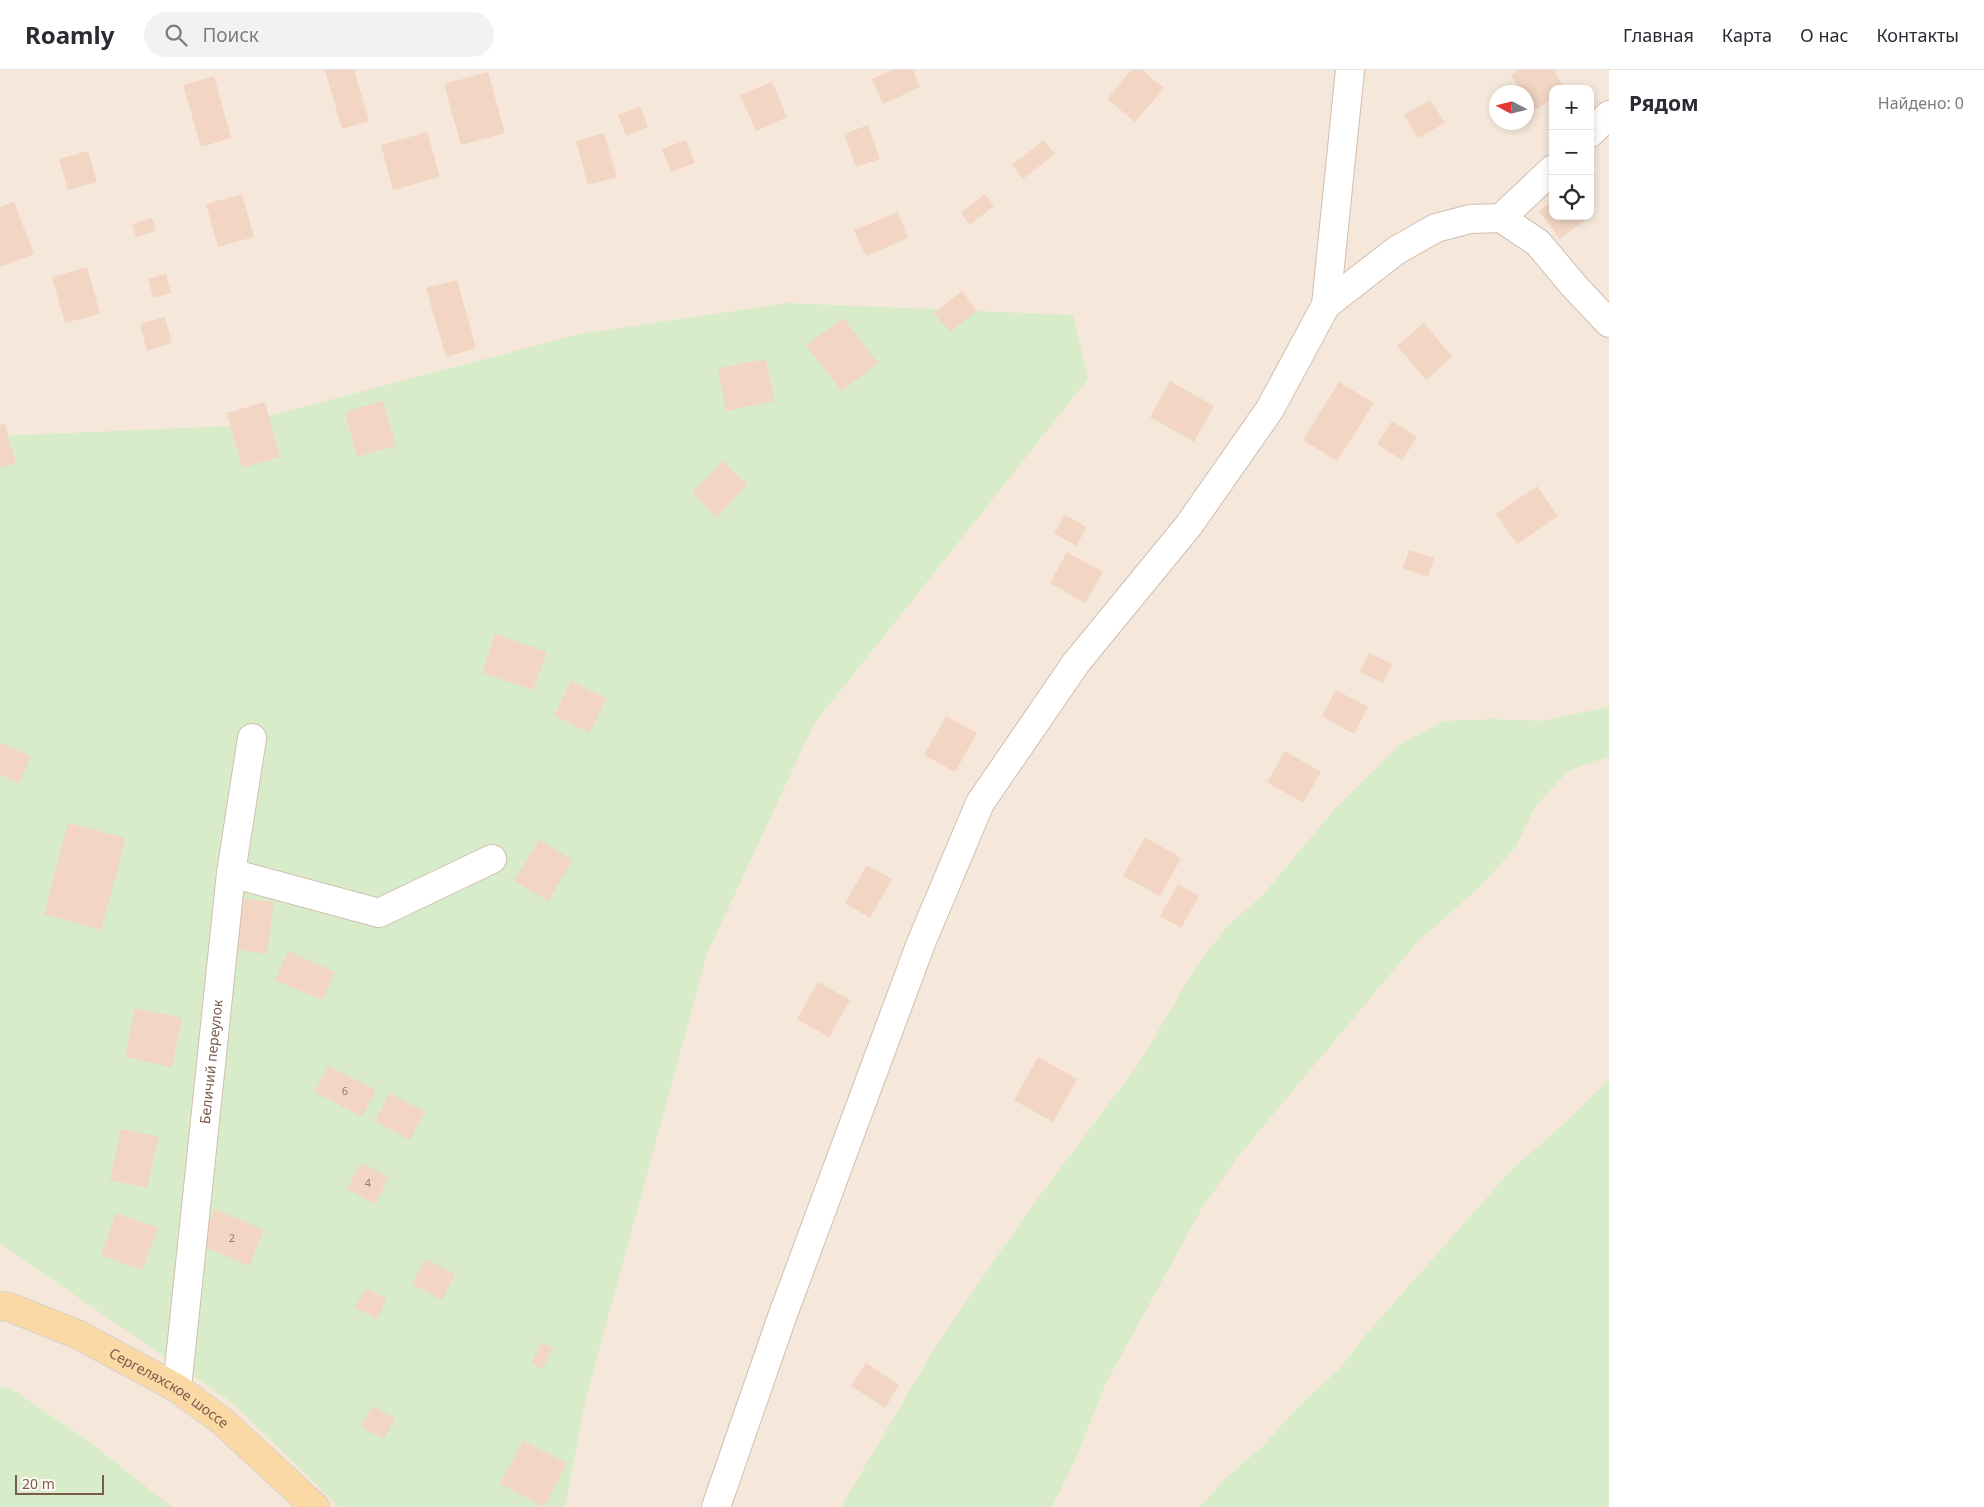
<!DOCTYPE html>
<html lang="ru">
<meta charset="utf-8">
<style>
:root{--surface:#fff;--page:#f2f2f3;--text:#2b2b33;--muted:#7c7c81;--line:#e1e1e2}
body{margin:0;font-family:"Noto Sans",sans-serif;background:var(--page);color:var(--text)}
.controls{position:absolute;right:15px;top:15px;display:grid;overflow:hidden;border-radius:10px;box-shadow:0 2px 8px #0003}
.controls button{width:45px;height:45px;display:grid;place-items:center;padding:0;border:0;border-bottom:1px solid var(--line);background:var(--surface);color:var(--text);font:25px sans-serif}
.compass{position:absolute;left:1489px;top:15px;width:45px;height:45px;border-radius:50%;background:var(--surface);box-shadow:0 2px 8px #0003;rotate:277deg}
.scale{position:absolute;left:15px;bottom:12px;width:89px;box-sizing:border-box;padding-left:5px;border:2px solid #7a5c4d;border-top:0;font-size:14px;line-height:18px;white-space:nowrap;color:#7a5c4d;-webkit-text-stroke:4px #fffaf3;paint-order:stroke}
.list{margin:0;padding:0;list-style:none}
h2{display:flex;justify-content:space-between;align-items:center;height:65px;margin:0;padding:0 20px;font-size:21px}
h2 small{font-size:16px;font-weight:400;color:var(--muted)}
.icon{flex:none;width:28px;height:28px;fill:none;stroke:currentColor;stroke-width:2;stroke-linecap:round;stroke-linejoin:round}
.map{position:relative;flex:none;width:1609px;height:1437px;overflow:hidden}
header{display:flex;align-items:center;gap:30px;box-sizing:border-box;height:70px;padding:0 25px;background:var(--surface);border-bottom:1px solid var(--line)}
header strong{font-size:24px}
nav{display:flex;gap:28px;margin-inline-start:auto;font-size:18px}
.search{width:350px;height:45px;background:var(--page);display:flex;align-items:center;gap:12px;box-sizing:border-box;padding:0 18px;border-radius:28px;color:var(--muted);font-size:19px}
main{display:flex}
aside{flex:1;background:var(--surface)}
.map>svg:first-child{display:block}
.residential{fill:#f5e8da;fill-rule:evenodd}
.green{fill:#d8ecc9}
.building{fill:#f3d5c3}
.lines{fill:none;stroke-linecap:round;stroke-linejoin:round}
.minor-casing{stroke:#d1beb0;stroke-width:30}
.major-casing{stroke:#dad1cd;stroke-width:30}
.minor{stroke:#fff;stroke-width:28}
.major{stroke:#fbd9a5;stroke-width:28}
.labels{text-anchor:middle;stroke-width:4;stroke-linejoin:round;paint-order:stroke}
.number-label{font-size:11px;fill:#987a6a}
.street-label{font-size:14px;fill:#7a5c4d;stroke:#fffaf3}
</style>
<header>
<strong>Roamly</strong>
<div class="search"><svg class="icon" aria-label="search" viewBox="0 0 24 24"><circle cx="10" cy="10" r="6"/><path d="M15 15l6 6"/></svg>Поиск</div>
<nav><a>Главная</a><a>Карта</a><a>О нас</a><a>Контакты</a></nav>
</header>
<main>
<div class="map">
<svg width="1609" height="1437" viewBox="0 0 1609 1437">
<rect width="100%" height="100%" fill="#fdf6ec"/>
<path class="residential" d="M0,0H1609V1437H0ZM1553,19H1590V146H1553ZM1496,22H1526V52H1496Z"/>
<g class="green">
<path d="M787,233L1073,245L1088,309L814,654L707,884L585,1332L565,1437H339L234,1334L0,1174V366L230,356L580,264Z"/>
<path d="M1609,637V686L1568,701L1535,737L1515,778L1480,817L1418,871L1236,1089L1201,1140L1105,1315L1076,1388L1052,1437H841L936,1276L1024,1147L1139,993L1194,900L1227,856L1263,825L1333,741L1401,674L1444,651L1492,649L1540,651Z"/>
<path d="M1609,1010V1437H1200L1227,1407L1263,1376L1295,1340L1340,1298L1369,1261L1512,1099L1557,1060Z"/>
<path d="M0,1317L10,1318L83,1367L172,1437H0Z"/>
</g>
<g class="building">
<path d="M325,0H354L369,51L342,59Z"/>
<path d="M892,0H913L920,17L883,34L872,9Z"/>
<path d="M1131,0H1142L1164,18L1135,52L1107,29Z"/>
<path d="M1519,0H1553L1565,19H1553V29L1533,41L1526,30V22H1522L1511,5Z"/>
<path d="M488,2L505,63L461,75L444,14Z"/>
<path d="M214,6L231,68L201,77L183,15Z"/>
<path d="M772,12L787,47L756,61L740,25Z"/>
<path d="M1430,30L1445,53L1418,68L1404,45Z"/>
<path d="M640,36L648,57L626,66L618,45Z"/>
<path d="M868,55L880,89L856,97L844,64Z"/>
<path d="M427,62L440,107L393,120L381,75Z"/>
<path d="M604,63L617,107L588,115L576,71Z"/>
<path d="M686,70L695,93L671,102L662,79Z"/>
<path d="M1044,70L1055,84L1023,109L1012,95Z"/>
<path d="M88,81L97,112L68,120L59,89Z"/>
<path d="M242,124L254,167L218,177L206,134Z"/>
<path d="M985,124L994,136L970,155L961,143Z"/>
<path d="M1553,131V146H1590L1560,169L1539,141Z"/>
<path d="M14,132L34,184L0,197V137Z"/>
<path d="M898,142L908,168L866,186L854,160Z"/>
<path d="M152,148L156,161L136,167L132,154Z"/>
<path d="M87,197L100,244L65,253L52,207Z"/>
<path d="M166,204L171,223L153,228L148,209Z"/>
<path d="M457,210L476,278L446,287L426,218Z"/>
<path d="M962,221L977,241L950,262L934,243Z"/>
<path d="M165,247L172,273L147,281L140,254Z"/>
<path d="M843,248L878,293L842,321L806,276Z"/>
<path d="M1424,253L1452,287L1426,310L1397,276Z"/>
<path d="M766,289L774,331L726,341L718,298Z"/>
<path d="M1170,311L1214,336L1194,372L1150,347Z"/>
<path d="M1339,312L1374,333L1337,391L1303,370Z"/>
<path d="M383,331L396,376L357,387L345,342Z"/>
<path d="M265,332L280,387L242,398L227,343Z"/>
<path d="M1392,351L1417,367L1402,390L1377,374Z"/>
<path d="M5,354L16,393L0,398V355Z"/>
<path d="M723,391L747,415L717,447L692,423Z"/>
<path d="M1537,416L1558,446L1517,474L1496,444Z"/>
<path d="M1065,445L1087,457L1076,476L1054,463Z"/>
<path d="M1409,480L1434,488L1428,507L1403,498Z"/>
<path d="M1067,482L1103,502L1085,533L1050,513Z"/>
<path d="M495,564L547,582L533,620L482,603Z"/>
<path d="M1369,583L1392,594L1383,613L1360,602Z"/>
<path d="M571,611L607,629L589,663L554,645Z"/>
<path d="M1336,620L1368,637L1354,664L1322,646Z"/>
<path d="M946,646L977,663L955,702L924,685Z"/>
<path d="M0,673L31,686L19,713L0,705Z"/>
<path d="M1285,681L1321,702L1303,733L1267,712Z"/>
<path d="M68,753L126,768L101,860L44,844Z"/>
<path d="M1145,767L1181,788L1160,826L1123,806Z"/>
<path d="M539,770L573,790L548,831L514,811Z"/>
<path d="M867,795L892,809L870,848L845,833Z"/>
<path d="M1178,814L1199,826L1181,858L1160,846Z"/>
<path d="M239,828L274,832L267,884L232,879Z"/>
<path d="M288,881L335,902L322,930L275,910Z"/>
<path d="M818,912L850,930L829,967L797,949Z"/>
<path d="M135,938L182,948L172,997L125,987Z"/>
<path d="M1038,987L1077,1009L1053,1052L1014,1030Z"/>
<path d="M328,996L376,1020L362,1047L315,1022Z"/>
<path d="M390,1023L425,1042L410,1070L375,1051Z"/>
<path d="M121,1059L159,1067L147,1118L110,1110Z"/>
<path d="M361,1093L389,1107L375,1134L347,1119Z"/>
<path d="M215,1139L264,1160L249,1196L200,1175Z"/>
<path d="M116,1143L158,1158L142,1200L101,1185Z"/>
<path d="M425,1189L455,1204L442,1230L412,1214Z"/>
<path d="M366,1218L387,1229L377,1249L355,1238Z"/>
<path d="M542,1272L553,1278L542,1299L531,1293Z"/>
<path d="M866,1293L899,1315L885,1338L851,1316Z"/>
<path d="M372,1336L395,1348L384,1369L361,1357Z"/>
<path d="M523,1371L567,1393L544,1437L500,1414Z"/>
</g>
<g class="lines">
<g class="minor-casing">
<g id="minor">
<path d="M1590,63L1609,45"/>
<path d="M1501,148L1553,99"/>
<path d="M1326,235L1397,180L1436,158L1470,149L1501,148L1538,173L1574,216L1609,253"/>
<path d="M231,803L379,843L492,789"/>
<path id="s1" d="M177,1318L231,803L252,668"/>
<path d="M716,1437L782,1247L921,873L980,733L1076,593L1189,455L1270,339L1326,235L1350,0"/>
</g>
</g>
<g class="major-casing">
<g id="major">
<path id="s2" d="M0,1236L9,1237L79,1265L177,1318L222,1351L315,1437"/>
</g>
</g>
<use href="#minor" class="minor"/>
<use href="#major" class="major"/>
</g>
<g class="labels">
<g class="number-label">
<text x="345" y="1025">6</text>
<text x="368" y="1117">4</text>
<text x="232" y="1172">2</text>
</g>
<g class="street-label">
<text dy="5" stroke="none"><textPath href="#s1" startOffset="328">Беличий переулок</textPath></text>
<text dy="5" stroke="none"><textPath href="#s2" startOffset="189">Сергеляхское шоссе</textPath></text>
</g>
</g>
</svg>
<div class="controls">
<button>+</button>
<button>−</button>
<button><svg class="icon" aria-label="locate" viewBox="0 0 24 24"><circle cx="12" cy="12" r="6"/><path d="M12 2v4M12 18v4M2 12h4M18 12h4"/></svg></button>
</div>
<svg class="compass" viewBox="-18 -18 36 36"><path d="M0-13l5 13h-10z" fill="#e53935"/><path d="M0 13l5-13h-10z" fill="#7c7c81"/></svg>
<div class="scale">20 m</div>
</div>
<aside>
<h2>Рядом<small>Найдено: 0</small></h2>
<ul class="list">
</ul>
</aside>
</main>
